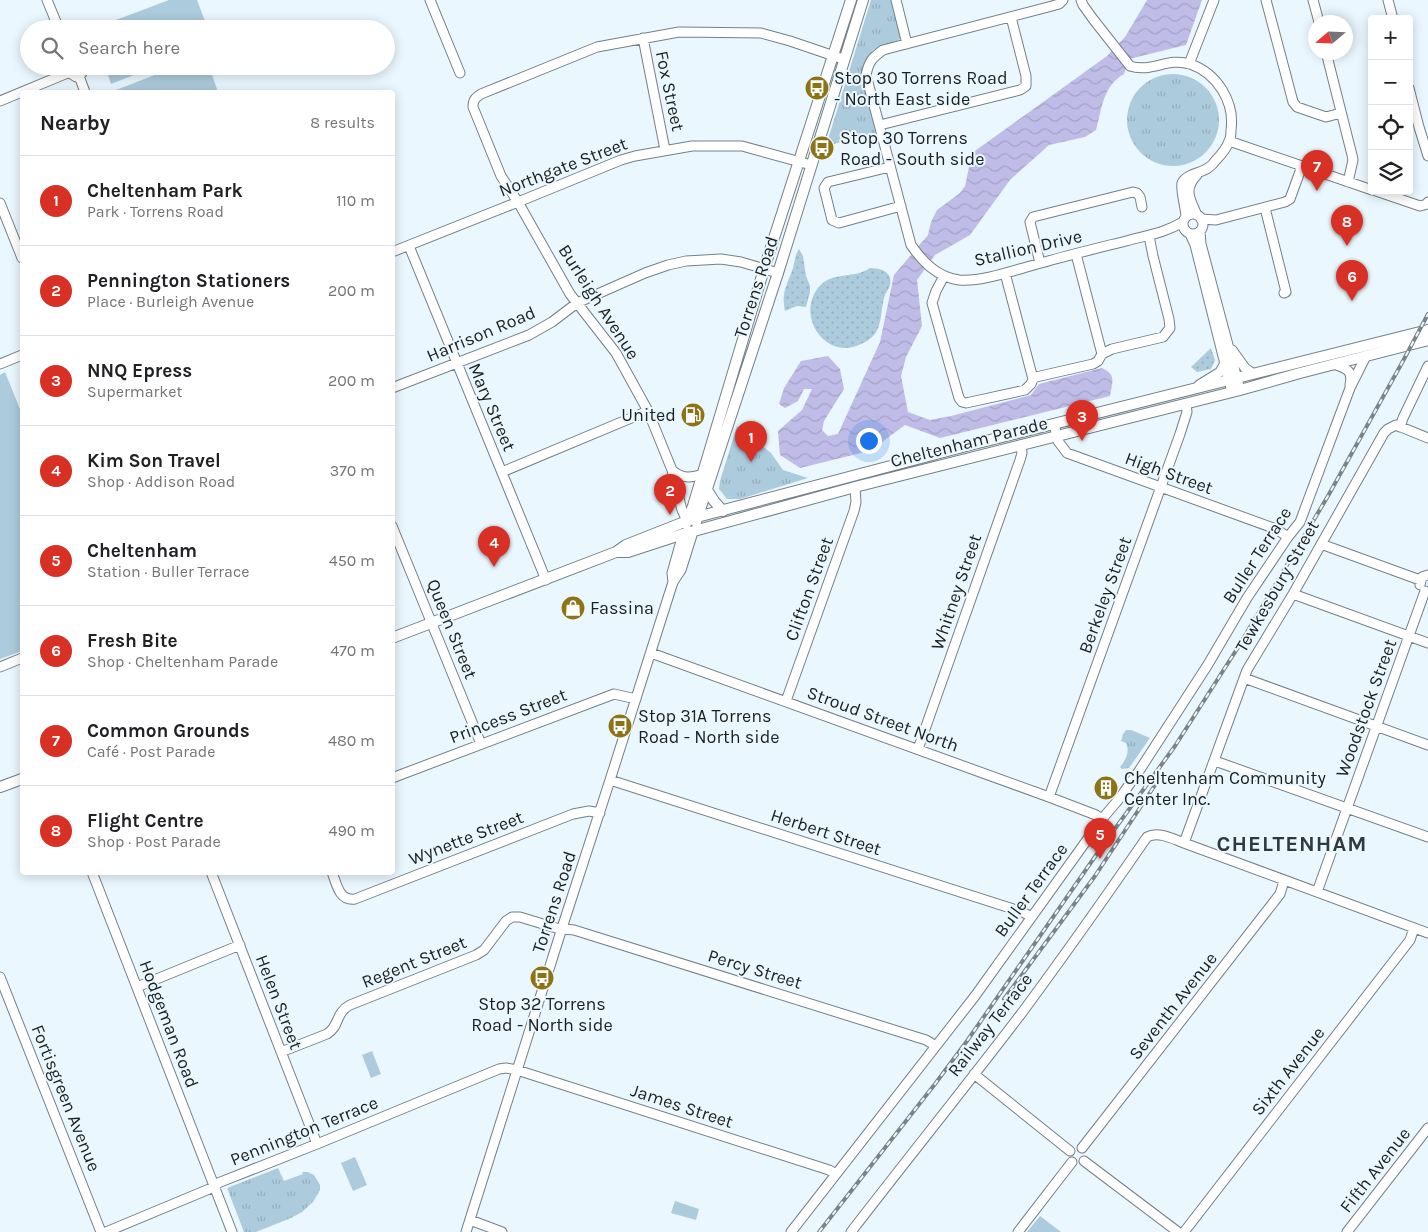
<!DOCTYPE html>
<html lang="en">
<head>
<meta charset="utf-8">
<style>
	body { margin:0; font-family:Karla,sans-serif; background:#f2f2f2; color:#202124 }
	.controls { position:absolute; right:15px; top:15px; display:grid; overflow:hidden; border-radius:5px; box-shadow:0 2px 12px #0003 }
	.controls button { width:45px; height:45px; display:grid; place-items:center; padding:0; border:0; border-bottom:1px solid #e0e0e0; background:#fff; color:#202124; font:25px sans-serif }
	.compass { position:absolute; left:1308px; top:15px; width:45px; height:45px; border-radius:50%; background:#fff; box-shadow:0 2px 12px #0003; rotate:251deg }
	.you { position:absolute; left:868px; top:440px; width:18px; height:18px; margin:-12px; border:4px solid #fff; border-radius:50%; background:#1a73e8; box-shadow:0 0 0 8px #1a73e833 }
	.badge { display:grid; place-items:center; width:32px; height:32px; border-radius:50%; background:#d93025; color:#fff; font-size:16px; font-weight:700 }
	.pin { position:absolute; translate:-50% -41px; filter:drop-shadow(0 1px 2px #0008) }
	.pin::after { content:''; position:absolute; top:26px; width:18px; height:15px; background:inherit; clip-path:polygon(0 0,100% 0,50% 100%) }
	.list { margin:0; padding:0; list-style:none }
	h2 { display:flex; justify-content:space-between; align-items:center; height:65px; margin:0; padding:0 20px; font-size:21px }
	h2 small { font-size:16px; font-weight:400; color:#757577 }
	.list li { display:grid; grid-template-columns:32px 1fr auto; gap:15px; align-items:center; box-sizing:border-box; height:90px; padding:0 20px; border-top:1px solid #e0e0e0 }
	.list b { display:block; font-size:19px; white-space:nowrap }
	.list p { margin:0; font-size:16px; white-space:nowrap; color:#757577 }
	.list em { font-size:16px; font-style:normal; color:#757577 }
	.icon { flex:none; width:28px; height:28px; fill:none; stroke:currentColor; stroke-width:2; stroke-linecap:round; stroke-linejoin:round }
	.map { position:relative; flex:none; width:1428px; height:1232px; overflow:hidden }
	.search { position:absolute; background:#fff; box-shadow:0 2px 12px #0003; left:20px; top:20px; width:375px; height:55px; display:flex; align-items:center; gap:12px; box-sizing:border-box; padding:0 18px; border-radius:28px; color:#757577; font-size:19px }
	.panel { position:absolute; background:#fff; box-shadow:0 2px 12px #0003; left:20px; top:90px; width:375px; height:785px; border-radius:5px }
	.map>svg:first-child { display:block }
	.grass { fill:url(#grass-dots) }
	.park { fill:url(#park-tufts) }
	.pitch { fill:#accbdc }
	.water { fill:url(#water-waves) }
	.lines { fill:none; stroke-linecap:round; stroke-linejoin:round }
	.minor-casing { stroke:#748086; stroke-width:11 }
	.major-casing { stroke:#748086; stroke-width:12 }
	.minor { stroke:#fff; stroke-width:9 }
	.major { stroke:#fff; stroke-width:10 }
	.rail-casing { stroke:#7a8387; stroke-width:4 }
	.rail { stroke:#eaf7fe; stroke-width:2; stroke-dasharray:5.5; stroke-linecap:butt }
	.labels { text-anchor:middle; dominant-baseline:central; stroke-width:4; stroke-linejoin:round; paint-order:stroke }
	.poi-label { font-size:18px; fill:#1b2022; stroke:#eaf7fe; text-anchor:start }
	.street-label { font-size:18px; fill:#1b2022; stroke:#eaf7fe }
	.district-label { font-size:22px; font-weight:bold; letter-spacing:1px; fill:#2f393f; stroke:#eaf7fe }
</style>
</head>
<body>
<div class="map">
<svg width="1428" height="1232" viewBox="0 0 1428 1232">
	<defs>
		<pattern id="grass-dots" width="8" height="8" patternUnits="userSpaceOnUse" patternTransform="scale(1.25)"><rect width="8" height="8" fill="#accbdc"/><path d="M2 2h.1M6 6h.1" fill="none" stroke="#93aebc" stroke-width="1.8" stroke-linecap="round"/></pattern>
		<pattern id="park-tufts" width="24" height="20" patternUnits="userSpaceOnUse" patternTransform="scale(1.25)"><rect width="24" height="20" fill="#accbdc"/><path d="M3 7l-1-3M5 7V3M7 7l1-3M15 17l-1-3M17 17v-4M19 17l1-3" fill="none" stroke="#93aebc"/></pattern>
		<pattern id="water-waves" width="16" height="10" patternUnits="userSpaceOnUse" patternTransform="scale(1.25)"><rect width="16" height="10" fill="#bfbde8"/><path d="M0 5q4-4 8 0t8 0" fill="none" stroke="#a4a2c7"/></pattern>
	</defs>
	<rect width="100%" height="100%" fill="#eaf7fe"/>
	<path class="grass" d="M799,249L803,256L806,276L810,286V292L806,307L797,306L785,311C781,291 787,286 793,268C795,261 795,255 799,249Z
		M870,268C882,268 895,273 889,288C887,291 885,294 884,298C879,319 884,335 859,345C825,360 796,316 818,288C832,270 853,280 870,268Z
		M1211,348L1215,360L1211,369L1197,372L1191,367Z"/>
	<path class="park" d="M871,0H892L901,34L900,39L896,42L880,46L873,50L864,63L862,77L876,133L826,146Z
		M1127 120a46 46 0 1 1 92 0a46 46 0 1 1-92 0Z
		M737,426L771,453L783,470L808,478L740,499H727L719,489L720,481Z
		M1126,730H1131L1150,738L1129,768L1122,769L1120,767C1126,760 1130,752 1126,743L1121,741L1123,734Z
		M278,1168L284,1181L303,1174L302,1172H308L314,1175L320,1185V1190L313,1202L302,1212L291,1218L256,1232H244L227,1188Z"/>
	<path class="pitch" d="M169,0H197L208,29H92Z
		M105,66H157L111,84Z
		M178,66H209L218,92H117L116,90Z
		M5,372L22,414V651L0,659V375Z
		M372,1051L381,1074L371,1078L362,1055Z
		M355,1157L367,1185L353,1191L341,1163Z
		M675,1201L699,1209L696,1220L671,1213Z
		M1040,1216L1061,1232H1027Z"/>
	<path class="water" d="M1147,0H1202L1186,45L1129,59L1124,74C1103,86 1102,108 1096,130L1085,137L1049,145L1010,180L970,235L935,255L917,280L922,326L906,357L901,376L908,412L930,420L951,416L1031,395L1039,384L1102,368C1117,375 1112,382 1110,396L940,438L905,425L882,442L865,452L800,468L780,455L778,431L802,410L812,389H804L798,401L785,408L779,404L784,388L801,361L828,356L840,369L844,389L824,421L822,430L828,436L838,434L880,342L894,275L928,235L931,222L937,210L960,193L965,186L972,153L1107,56L1125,37Z"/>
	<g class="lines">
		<defs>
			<path id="minor" d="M47,0L59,29
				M430,0L460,73
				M896,0L907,44
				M1063,0L1059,4L1052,6L883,50C872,58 869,61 866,75L911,245C923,262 937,277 959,280C984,282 1017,269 1041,263C1069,255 1098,248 1126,241C1148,235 1164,233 1183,222
				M1081,0L1083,5L1093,19L1130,66C1151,73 1168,57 1190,64C1217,73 1235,102 1231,130C1231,133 1231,138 1229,141C1227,147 1221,155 1216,160C1214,163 1211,166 1208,168C1201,173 1186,174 1182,183C1180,189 1186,209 1186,217
				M1266,0L1293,102L1297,107L1326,117L1341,113
				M1313,0L1319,22
				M1388,0L1393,19
				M643,38L665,150
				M1326,52L1352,155L1353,160L1348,182
				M1189,64L1214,0
				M70,66V73L76,77L82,73V66
				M79,76L85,92
				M1409,88L1419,127L1428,156
				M0,101L70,72
				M880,125L1020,90L1026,86V76L1011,17
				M1229,141L1372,190
				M890,167L828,182L824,188L832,220L839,223L901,206
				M1376,191L1420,206L1427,204L1428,202
				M0,203L22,258
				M1265,208L1286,292L1284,293
				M1183 224a10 10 0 1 1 20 0a10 10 0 1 1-20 0Z
				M1197,215C1190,199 1183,189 1197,175
				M1201,219L1216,220L1285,202L1290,199L1302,166
				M1200,231L1201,244L1240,390
				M1190,234L1195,245L1232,392
				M409,246L546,580
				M392,252L518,202L621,160L635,156L692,146H742L811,165
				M1040,263L1030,222L1033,217L1133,192L1137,193L1140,197L1142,207
				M944,276L936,291L932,303L959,398L962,402L966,403L1025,390L1031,384L1033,379L1005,273
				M1232,350L1245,368L1252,373
				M1102,354L1112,349L1163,337L1170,328L1169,319L1153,256L1149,236
				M0,364L22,355
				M1334,364C1347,369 1353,370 1350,385
				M1033,379L1036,377L1093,364L1098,361L1102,354L1076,254
				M1199,385L1220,372L1225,363
				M392,388L529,335L552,322L577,303L645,273L668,265L686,261L721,259L741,262L778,273
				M1054,424L1058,441L1067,453L1276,529L1288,537
				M1400,427L1403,418L1428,366
				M672,470C682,479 691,478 703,474
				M502,472L648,411
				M687,521L682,510L672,470L648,411L616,353L570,294L518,202L501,176L473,107C473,100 475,98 481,94L597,47L679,32L761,33L790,41L840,58
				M392,526L481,744
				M1321,544L1420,580
				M673,582L672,573L683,534
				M1420,585L1422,577L1428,575
				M1293,594L1428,643
				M651,653L1049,797L1096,815L1102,819
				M0,667L22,658
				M1244,678L1428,745
				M786,701L854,511L856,502L855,487
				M918,749L1020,460L1022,453L1021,445
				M1215,761L1428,837
				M392,778L614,694L636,699
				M610,780L1023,912L1031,917
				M1049,797L1180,434L1187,412L1186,404
				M1184,843L1247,670L1293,594L1384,433L1388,429L1396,425L1428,438
				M92,872L232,1232
				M211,872L317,1144
				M332,872C337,885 339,901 355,899L573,814L589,811L600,813
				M1317,892L1425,591
				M0,977L101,1232
				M137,987L240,945
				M281,1052L327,1034C340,1026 335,1013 350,1005L476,955L484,950L506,921L512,917H520L556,928L574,930L926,1040L936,1046
				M974,1074L1070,1151
				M1082,1148L1280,894L1284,881
				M1084,1161L1178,1232
				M470,1220L502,1232
				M106,1232L214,1187L218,1183L317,1144L499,1069L506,1068L517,1070L829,1170L836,1174
				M466,1232L562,928L610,780L673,582L681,570L693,532
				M791,1232L975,996L1102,819L1119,799L1139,771L1207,666L1247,598L1288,537L1300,522L1350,388L1366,356
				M851,1232C908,1158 967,1085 1024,1010C1066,953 1107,895 1147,837C1159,831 1173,839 1184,843L1428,933
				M1018,1232L1072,1162
				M1184,1232L1410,940L1414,928
				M1347,1232L1428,1128"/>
			<path id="major" d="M707,490L714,501L723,511
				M696,522L778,273L863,0
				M686,524L693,506L764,269L851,0
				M616,552H628L683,534L855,487L1240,390L1300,373L1428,340
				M392,638L616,552L626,545L697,517L974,444L1428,330
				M0,787L22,779"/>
		</defs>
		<use href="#minor" class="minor-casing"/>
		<use href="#major" class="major-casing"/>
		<use href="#minor" class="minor"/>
		<use href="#major" class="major"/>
		<defs>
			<path id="rail" d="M1004,999L1095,876L1155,785
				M819,1232L935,1084L967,1041L1101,848L1175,746L1237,649L1328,496L1403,361L1428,314"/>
		</defs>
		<use href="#rail" class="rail-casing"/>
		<use href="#rail" class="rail"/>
	</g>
	<defs>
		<symbol id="bus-disc" viewBox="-11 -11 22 22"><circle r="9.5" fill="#8d7216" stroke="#eaf7fe"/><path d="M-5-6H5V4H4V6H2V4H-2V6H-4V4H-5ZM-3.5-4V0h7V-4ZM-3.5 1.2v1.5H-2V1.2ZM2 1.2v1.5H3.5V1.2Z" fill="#fff"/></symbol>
		<symbol id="fuel-disc" viewBox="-11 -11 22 22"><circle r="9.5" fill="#8d7216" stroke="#eaf7fe"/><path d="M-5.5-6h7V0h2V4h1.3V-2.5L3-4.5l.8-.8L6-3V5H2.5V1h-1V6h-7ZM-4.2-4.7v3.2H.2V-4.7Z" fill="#fff"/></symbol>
		<symbol id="shop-disc" viewBox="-11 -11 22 22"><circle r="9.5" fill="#8d7216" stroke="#eaf7fe"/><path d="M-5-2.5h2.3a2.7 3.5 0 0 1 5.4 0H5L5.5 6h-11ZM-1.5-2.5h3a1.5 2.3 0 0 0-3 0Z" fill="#fff"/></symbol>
		<symbol id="building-disc" viewBox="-11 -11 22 22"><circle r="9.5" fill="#8d7216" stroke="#eaf7fe"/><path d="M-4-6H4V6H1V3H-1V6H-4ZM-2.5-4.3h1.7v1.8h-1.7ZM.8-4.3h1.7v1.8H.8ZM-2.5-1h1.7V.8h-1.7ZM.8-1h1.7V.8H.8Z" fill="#fff"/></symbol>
	</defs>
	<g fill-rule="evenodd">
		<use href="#bus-disc" x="803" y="74" width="28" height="28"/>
		<use href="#bus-disc" x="808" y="134" width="28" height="28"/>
		<use href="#fuel-disc" x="679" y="401" width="28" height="28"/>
		<use href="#shop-disc" x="559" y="594" width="28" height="28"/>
		<use href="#bus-disc" x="606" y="712" width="28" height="28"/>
		<use href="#building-disc" x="1092" y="774" width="28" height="28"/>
		<use href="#bus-disc" x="528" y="964" width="28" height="28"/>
	</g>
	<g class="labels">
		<g class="poi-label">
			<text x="834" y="78">Stop 30 Torrens Road<tspan x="834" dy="21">- North East side</tspan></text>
			<text x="840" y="138">Stop 30 Torrens<tspan x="840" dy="21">Road - South side</tspan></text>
			<text x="676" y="415" text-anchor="end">United</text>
			<text x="590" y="608">Fassina</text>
			<text x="638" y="716">Stop 31A Torrens<tspan x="638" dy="21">Road - North side</tspan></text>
			<text x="1124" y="778">Cheltenham Community<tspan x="1124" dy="21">Center Inc.</tspan></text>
			<text x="542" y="1004" text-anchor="middle">Stop 32 Torrens<tspan x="542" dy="21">Road - North side</tspan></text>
		</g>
		<g class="street-label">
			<text transform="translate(670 91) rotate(78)">Fox Street</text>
			<text transform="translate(563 167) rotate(-21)">Northgate Street</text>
			<text transform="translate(1028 248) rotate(-13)">Stallion Drive</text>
			<text transform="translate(756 287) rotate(-72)">Torrens Road</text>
			<text transform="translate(599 302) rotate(57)">Burleigh Avenue</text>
			<text transform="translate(481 334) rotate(-23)">Harrison Road</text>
			<text transform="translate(492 407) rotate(67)">Mary Street</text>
			<text transform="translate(969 442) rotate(-14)">Cheltenham Parade</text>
			<text transform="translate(1169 473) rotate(20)">High Street</text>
			<text transform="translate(1257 555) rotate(-57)">Buller Terrace</text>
			<text transform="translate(1277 586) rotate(-60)">Tewkesbury Street</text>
			<text transform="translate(809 589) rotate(-70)">Clifton Street</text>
			<text transform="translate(956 592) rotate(-71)">Whitney Street</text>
			<text transform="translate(1105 595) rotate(-70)">Berkeley Street</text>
			<text transform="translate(452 629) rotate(68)">Queen Street</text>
			<text transform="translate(1366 708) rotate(-70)">Woodstock Street</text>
			<text transform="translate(508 716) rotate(-21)">Princess Street</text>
			<text transform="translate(883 719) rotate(20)">Stroud Street North</text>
			<text transform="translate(826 832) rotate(18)">Herbert Street</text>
			<text transform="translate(466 838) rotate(-21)">Wynette Street</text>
			<text transform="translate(1031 890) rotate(-54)">Buller Terrace</text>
			<text transform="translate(554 902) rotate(-72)">Torrens Road</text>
			<text transform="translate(414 962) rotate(-22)">Regent Street</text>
			<text transform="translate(755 969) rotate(17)">Percy Street</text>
			<text transform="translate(279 1002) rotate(69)">Helen Street</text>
			<text transform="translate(1173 1006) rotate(-52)">Seventh Avenue</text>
			<text transform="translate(169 1024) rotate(69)">Hodgeman Road</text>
			<text transform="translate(990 1025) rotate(-52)">Railway Terrace</text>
			<text transform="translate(1288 1071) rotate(-52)">Sixth Avenue</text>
			<text transform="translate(66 1098) rotate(68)">Fortisgreen Avenue</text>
			<text transform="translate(682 1106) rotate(18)">James Street</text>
			<text transform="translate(304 1131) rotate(-22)">Pennington Terrace</text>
			<text transform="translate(1375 1170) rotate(-52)">Fifth Avenue</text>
		</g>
		<g class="district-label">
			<text x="1292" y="844">CHELTENHAM</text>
		</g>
	</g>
</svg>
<div class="controls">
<button>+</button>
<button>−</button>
<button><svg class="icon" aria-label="locate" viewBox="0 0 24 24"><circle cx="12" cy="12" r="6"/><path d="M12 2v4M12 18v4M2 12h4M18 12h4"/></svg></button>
<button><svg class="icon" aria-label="layers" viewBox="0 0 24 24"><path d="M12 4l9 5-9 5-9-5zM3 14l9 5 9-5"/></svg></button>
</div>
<svg class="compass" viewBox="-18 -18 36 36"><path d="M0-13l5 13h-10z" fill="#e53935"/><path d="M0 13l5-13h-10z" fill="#757577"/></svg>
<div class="you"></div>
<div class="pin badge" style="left:751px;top:462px">1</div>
<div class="pin badge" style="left:670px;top:515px">2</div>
<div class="pin badge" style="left:1082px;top:441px">3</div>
<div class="pin badge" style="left:494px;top:567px">4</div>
<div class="pin badge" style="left:1100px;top:859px">5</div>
<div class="pin badge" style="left:1352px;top:301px">6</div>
<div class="pin badge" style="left:1317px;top:191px">7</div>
<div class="pin badge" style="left:1347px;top:246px">8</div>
<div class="search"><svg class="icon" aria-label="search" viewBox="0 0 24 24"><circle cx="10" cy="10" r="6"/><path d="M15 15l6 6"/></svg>Search here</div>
<section class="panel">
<h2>Nearby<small>8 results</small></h2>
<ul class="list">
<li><span class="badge">1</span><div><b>Cheltenham Park</b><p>Park · Torrens Road</p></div><em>110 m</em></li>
<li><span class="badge">2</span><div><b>Pennington Stationers</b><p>Place · Burleigh Avenue</p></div><em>200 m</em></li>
<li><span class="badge">3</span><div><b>NNQ Epress</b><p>Supermarket</p></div><em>200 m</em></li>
<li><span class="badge">4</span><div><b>Kim Son Travel</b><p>Shop · Addison Road</p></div><em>370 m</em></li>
<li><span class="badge">5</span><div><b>Cheltenham</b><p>Station · Buller Terrace</p></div><em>450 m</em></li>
<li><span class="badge">6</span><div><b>Fresh Bite</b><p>Shop · Cheltenham Parade</p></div><em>470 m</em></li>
<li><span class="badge">7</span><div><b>Common Grounds</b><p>Café · Post Parade</p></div><em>480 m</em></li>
<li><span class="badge">8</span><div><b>Flight Centre</b><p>Shop · Post Parade</p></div><em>490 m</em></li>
</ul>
</section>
</div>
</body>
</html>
